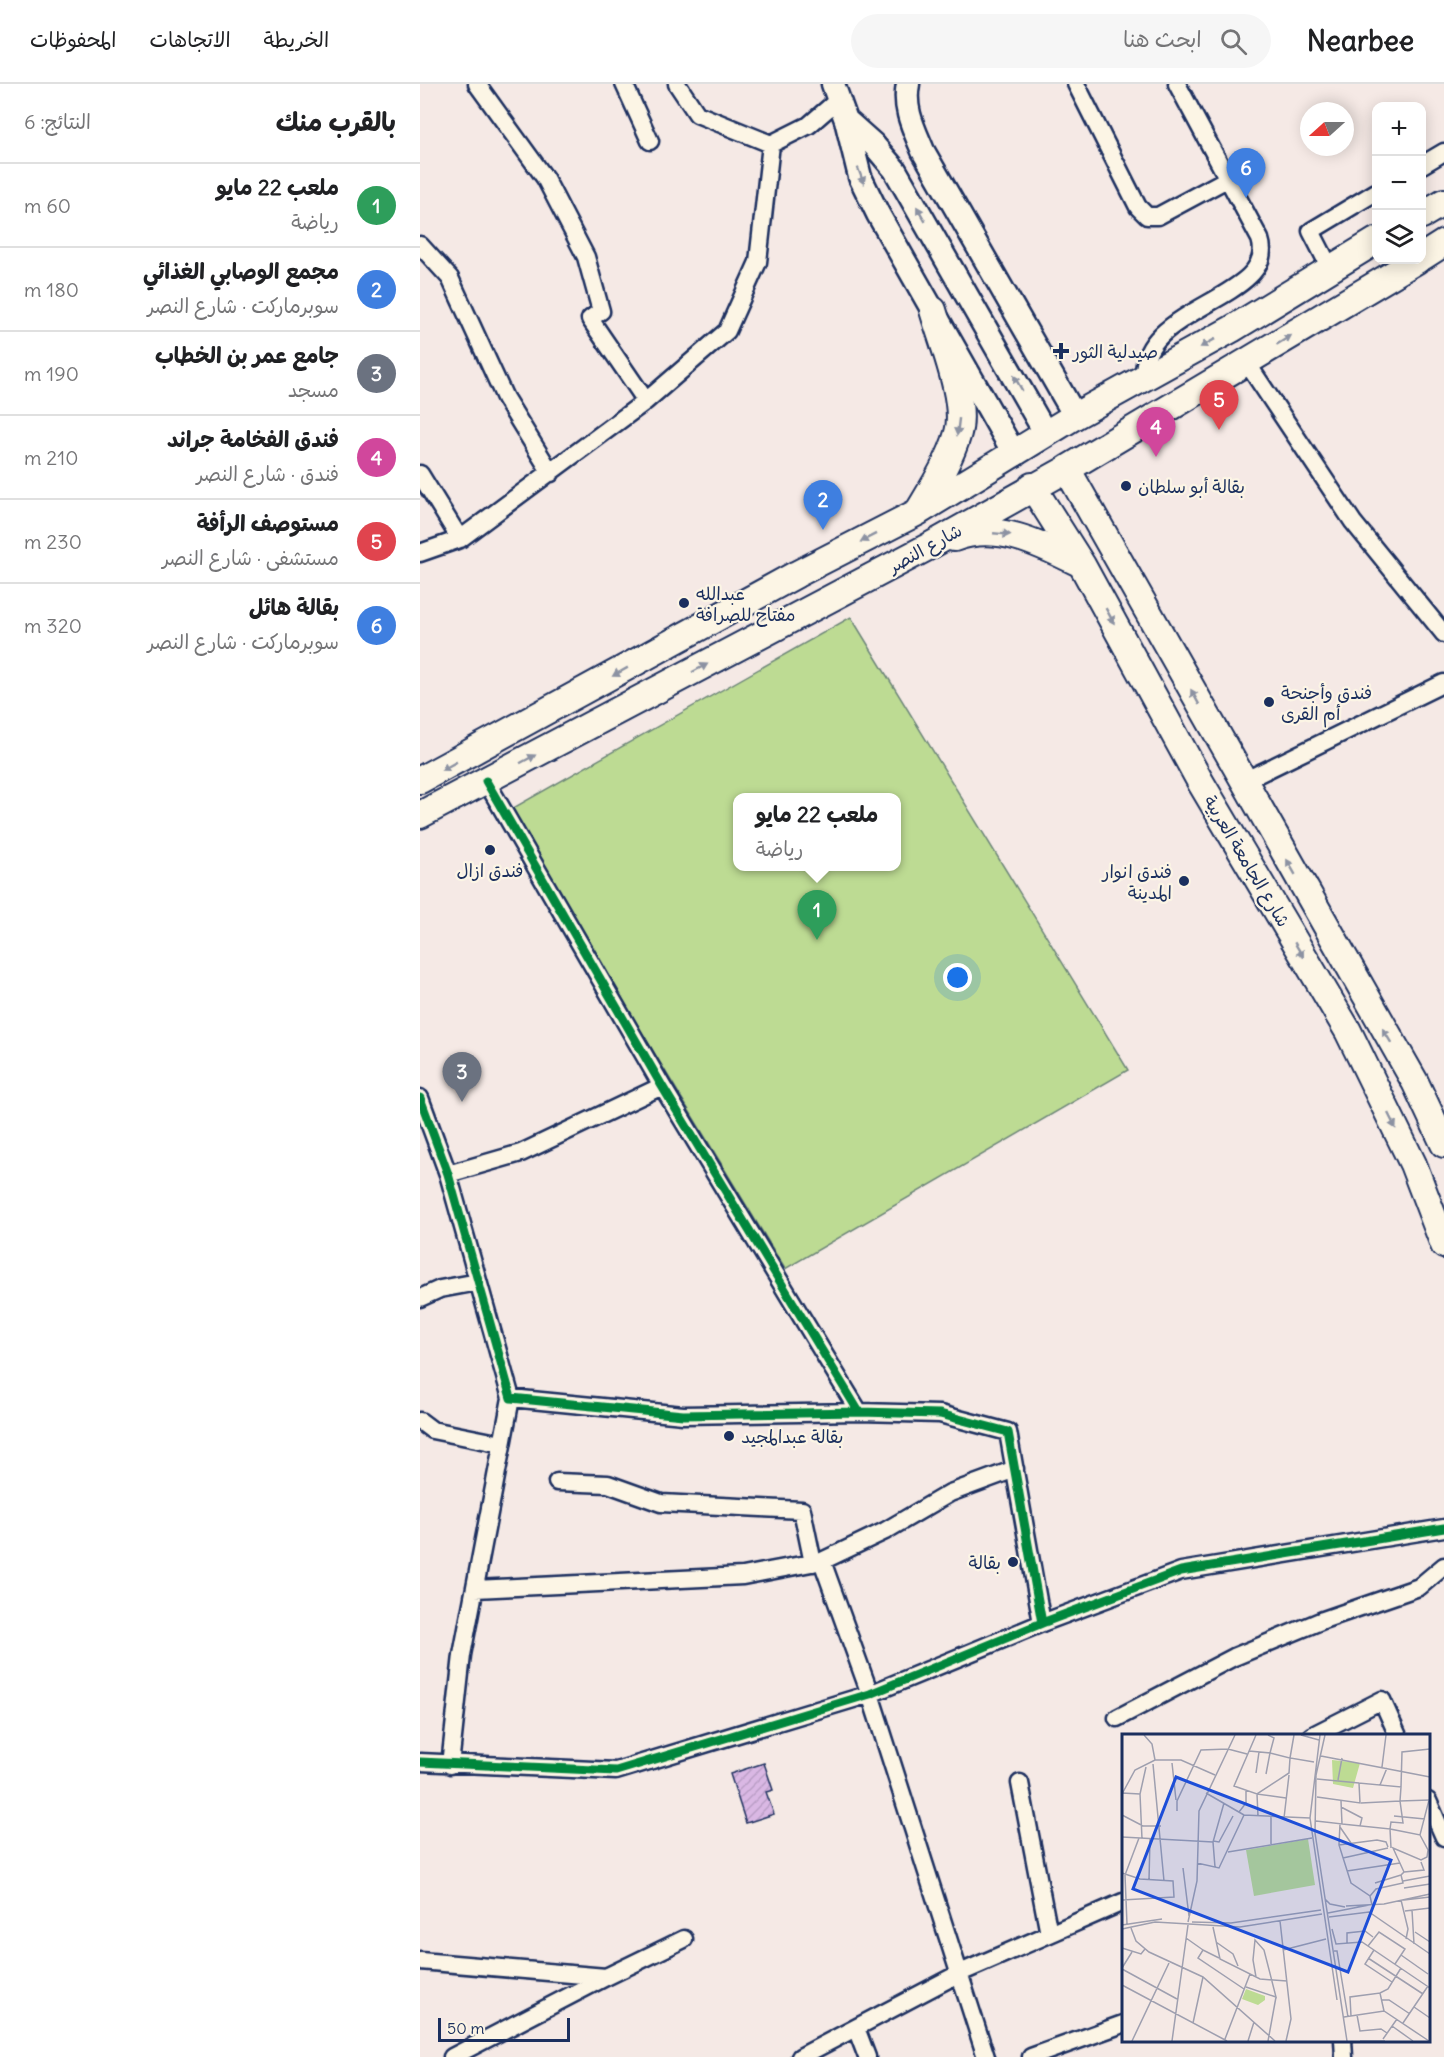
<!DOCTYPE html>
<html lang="ar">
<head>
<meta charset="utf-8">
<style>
	body { margin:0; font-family:Delius,"Playpen Sans Arabic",sans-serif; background:#f6f6f6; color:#202124; direction:rtl }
	.controls { position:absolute; right:18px; top:18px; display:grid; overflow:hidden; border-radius:12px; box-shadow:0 3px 15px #0003 }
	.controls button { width:54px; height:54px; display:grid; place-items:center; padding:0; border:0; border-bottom:2px solid #e0e0e0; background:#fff; color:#202124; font:30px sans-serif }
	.compass { position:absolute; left:880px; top:18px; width:54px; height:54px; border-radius:50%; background:#fff; box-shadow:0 3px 15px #0003; rotate:249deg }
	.scale { position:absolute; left:18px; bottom:15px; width:132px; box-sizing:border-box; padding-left:6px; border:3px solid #1b2f5e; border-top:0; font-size:16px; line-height:21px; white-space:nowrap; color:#1b2f5e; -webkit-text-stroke:4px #fcf5e5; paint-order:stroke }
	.you { position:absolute; left:538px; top:894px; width:21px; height:21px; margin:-15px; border:4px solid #fff; border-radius:50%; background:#1a73e8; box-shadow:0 0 0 9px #1a73e833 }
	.badge { display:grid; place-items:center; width:39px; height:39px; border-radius:50%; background:#1b2f5e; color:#fff; font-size:20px; font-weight:700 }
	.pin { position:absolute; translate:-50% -50px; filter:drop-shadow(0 2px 3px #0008) }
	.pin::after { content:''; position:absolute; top:32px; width:21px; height:18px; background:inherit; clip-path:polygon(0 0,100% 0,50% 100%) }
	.popup { position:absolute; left:313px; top:709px; width:168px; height:78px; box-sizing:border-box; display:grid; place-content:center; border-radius:12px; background:#fff; filter:drop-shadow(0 2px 4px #0005); font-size:20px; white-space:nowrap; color:#757577 }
	.popup b { font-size:22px; color:#202124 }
	.popup::after { content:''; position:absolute; left:50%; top:100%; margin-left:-12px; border:12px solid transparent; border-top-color:#fff }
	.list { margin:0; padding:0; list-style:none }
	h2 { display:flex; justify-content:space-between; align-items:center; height:78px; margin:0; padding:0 24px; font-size:26px }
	h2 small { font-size:20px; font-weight:400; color:#757577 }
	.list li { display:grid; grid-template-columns:39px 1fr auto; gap:18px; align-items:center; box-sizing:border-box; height:84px; padding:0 24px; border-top:2px solid #e0e0e0 }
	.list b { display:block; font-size:22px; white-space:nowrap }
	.list p { margin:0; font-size:20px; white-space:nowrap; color:#757577 }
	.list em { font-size:20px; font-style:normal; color:#757577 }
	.icon { flex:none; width:33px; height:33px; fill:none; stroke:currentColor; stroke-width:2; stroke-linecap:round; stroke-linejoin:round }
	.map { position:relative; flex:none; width:1024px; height:1973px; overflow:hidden; direction:ltr }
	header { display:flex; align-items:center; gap:36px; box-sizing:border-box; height:84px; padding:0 30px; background:#fff; border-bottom:2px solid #e0e0e0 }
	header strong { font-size:28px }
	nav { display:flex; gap:33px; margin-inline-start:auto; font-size:21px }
	.search { width:420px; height:54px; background:#f6f6f6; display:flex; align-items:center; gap:15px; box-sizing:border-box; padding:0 21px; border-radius:33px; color:#757577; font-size:22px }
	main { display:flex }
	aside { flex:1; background:#fff }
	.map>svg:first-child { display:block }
	.grass { fill:#bddb93; stroke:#6c8578; stroke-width:1.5; fill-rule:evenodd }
	.building { fill:url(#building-hatch); stroke:#1b2f5e; stroke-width:1.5 }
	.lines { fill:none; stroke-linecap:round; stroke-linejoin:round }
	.street-casing { stroke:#1b2f5e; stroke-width:21 }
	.secondary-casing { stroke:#1b2f5e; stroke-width:27 }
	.primary-casing { stroke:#1b2f5e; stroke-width:30 }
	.street { stroke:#fcf5e5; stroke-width:16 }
	.secondary { stroke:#fcf5e5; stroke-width:22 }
	.primary { stroke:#fcf5e5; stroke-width:26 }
	.cycleway-casing { stroke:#fcf5e5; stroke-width:13 }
	.cycleway { stroke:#00873e; stroke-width:9 }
	.oneway { fill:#8c92a2 }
	.poi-dot { fill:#1b2f5e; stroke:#fcf5e5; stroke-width:2 }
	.labels { text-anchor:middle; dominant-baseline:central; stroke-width:4.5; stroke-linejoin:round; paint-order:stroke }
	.poi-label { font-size:18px; fill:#1b2f5e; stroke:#fcf5e5; text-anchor:start }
	.street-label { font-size:18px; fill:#1b2f5e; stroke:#fcf5e5 }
	.inset-road { fill:none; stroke:#9e9faf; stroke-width:1.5 }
	.view { fill:#1d4ed8; fill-opacity:0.15; stroke:#1d4ed8; stroke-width:3 }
	.inset-edge { fill:none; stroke:#1b2f5e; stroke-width:3 }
</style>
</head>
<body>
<header>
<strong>Nearbee</strong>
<div class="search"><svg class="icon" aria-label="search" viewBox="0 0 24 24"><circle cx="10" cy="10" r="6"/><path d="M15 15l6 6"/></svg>ابحث هنا</div>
<nav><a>الخريطة</a><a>الاتجاهات</a><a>المحفوظات</a></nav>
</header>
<main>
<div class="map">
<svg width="1024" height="1973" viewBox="0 0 1024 1973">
	<defs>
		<pattern id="building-hatch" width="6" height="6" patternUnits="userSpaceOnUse" patternTransform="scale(1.5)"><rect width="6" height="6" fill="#dab8e4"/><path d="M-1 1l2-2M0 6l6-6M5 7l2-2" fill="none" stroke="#ba9ec6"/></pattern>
	</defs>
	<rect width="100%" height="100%" fill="#f5e9e5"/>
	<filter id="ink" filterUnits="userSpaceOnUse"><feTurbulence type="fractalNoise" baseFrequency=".0167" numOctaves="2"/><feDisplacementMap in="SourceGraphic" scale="12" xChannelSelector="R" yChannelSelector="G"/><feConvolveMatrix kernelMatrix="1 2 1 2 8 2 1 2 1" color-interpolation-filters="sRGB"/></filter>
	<g filter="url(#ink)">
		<path class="grass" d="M431,533L708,986L365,1185L88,727ZM318,714H476V782H318Z"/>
		<path class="building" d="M344,1679L353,1706L346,1708L354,1730L326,1739L310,1690Z"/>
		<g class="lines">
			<defs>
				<path id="street" d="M57,0L125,94L166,173L181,227L170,235L226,317
					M204,0L230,57
					M257,0L277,30L351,60
					M656,0L718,123L727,132H738L807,95
					M1002,81L1024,68
					M0,161L30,194L85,314L131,389
					M911,186L891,147L956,108
					M827,279L933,438L1024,550
					M725,294C714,224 860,215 840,155L757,0
					M0,390L40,455
					M0,469L40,455L226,317L307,247L338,178L351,60L389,41L419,15
					M66,697L242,1002L439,1328
					M822,698L1024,599
					M0,1014L28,1090L91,1314L263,1331L439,1328L520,1330L588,1348L622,1539
					M28,1090L101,1069L242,1002
					M0,1214L20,1205L58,1198
					M0,1337L12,1346L82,1360
					M137,1398L188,1400L241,1419L382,1426L393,1479
					M402,1477L450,1610L566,1973
					M55,1505L323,1492L402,1477L465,1447L530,1409L595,1385
					M697,1634L814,1573L903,1536L999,1503L1024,1482
					M891,1652L962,1616L978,1652
					M0,1678L196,1687L450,1610L622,1539L761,1487L1024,1444
					M30,1681L42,1571L91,1314
					M600,1699L629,1850
					M1008,1717L1024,1753
					M0,1877L186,1893L264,1855
					M436,1944L447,1973
					M923,1956L924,1973
					M32,1973L186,1893
					M380,1973L540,1889L703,1818
					M611,1973L703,1940"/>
				<path id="secondary" d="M413,0L426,36L440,93L458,130L595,371
					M488,0C483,25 494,45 503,67L655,332
					M426,36L453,60L475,86L626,350"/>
				<path id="primary" d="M1002,131L1024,118
					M1002,173L1024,159
					M647,385L995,998L1024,1060
					M612,402L662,481L781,699L928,947L993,1080L1024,1161
					M498,428C513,403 530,377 538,349C547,317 522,258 513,226
					M534,454C578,437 623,461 661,480
					M0,696L377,490L498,428L655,332L812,245L956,157
					M0,731L506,464L647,385L997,176"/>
			</defs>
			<use href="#street" class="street-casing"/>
			<use href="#secondary" class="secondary-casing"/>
			<use href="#primary" class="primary-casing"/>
			<use href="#street" class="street"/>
			<use href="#secondary" class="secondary"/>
			<use href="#primary" class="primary"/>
			<defs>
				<path id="cycleway" d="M66,697L242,1002L439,1328
					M0,1014L28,1090L91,1314L263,1331L439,1328L520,1330L588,1348L622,1539
					M0,1678L196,1687L450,1610L622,1539L761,1487L1024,1444"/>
			</defs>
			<use href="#cycleway" class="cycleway-casing"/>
			<use href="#cycleway" class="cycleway"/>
		</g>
		<defs><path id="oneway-solid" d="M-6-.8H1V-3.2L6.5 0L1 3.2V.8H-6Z" transform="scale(1.5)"/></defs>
		<g class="oneway">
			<use href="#oneway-solid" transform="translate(441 92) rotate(69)"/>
			<use href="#oneway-solid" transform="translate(501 130) rotate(-120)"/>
			<use href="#oneway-solid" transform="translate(864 256) rotate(-32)"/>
			<use href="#oneway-solid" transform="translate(788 259) rotate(151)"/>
			<use href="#oneway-solid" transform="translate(598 299) rotate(-120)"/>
			<use href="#oneway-solid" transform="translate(538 343) rotate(97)"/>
			<use href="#oneway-solid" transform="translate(582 450) rotate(5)"/>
			<use href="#oneway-solid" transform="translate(448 454) rotate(153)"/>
			<use href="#oneway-solid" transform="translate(690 532) rotate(61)"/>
			<use href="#oneway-solid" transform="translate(280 584) rotate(-28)"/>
			<use href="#oneway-solid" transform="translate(200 588) rotate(151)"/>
			<use href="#oneway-solid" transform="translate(775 613) rotate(-119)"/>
			<use href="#oneway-solid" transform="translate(108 675) rotate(-28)"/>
			<use href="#oneway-solid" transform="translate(29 682) rotate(151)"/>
			<use href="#oneway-solid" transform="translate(871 783) rotate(-120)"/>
			<use href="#oneway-solid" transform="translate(879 866) rotate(59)"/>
			<use href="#oneway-solid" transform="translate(967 952) rotate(-121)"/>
			<use href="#oneway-solid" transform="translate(972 1037) rotate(64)"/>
		</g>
	</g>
	<g class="poi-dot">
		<path d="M638 258h6v6h6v6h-6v6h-6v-6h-6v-6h6z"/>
		<circle cx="706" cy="402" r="6"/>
		<circle cx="264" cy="519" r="6"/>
		<circle cx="849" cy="618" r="6"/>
		<circle cx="70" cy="766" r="6"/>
		<circle cx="764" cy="797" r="6"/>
		<circle cx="309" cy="1352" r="6"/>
		<circle cx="593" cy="1478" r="6"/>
	</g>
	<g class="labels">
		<g class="poi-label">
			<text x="653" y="267">صيدلية الثور</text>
			<text x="718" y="402">بقالة أبو سلطان</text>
			<text x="276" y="509">عبدالله<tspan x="276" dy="21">مفتاح للصرافة</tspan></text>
			<text x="861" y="608">فندق وأجنحة<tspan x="861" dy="21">أم القرى</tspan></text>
			<text x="70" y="786" text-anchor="middle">فندق ازال</text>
			<text x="752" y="787" text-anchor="end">فندق انوار<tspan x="752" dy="21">المدينة</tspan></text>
			<text x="321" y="1352">بقالة عبدالمجيد</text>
			<text x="581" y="1478" text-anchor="end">بقالة</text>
		</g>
		<g class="street-label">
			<text transform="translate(505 464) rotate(-29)">شارع النصر</text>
			<text transform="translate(827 777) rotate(59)">شارع الجامعة العربية</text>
		</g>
	</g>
	<g transform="translate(702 1650)">
		<rect width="308" height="308" fill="#f5e9e5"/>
		<path d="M186,105L193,151L132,162L124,116Z" fill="#bddb93"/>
		<path d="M210,26L238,29L231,54L211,50ZM124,255L143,262V266L136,271L120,265Z" fill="#bddb93"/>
		<path class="inset-road" d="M22,1L30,10L33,26M134,1L112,52L135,60L167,39L168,24L148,19L152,4L146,1M172,1L168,24L192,28M179,1L197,6M198,1L188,84L215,266M203,1L194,41L193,99L225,307M127,17L148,19L144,40M199,22L308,43M50,29L54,66M31,30L42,147M260,33L264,1M134,39L137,18M195,45L237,49M216,46L220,24M258,51L265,34M279,53L278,67L308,66M0,59L18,60M84,59L122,81M0,60L13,36L33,26H59L93,41M195,63L238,69L237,49L279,53L280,18L308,15M219,73L240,84L238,92M55,77V67L79,16L106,15L125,20M117,78L124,69V56M0,81L21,92H39M136,82L135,60L164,64M272,82L303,85M149,83V110M162,84L167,41M194,87L220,90L219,67M218,90L217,111L229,149L248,162L250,171M220,90L268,95L269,88L281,89L278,67L239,69M218,93L229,109M0,103L91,108M20,105L18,60L24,33M91,107L97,108L111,82M217,111L255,106L264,108L266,113M269,114L268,95L298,101L307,66M106,118L190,104M221,124L266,114M75,129L97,134L122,81L188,84M93,133L91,108L102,69M61,134L67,182M225,137L278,129M282,138L302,136L299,128M0,139L18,145L51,147L52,163L0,166M27,146L28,105M281,147L308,142M253,149L279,141M282,154L308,150M248,162L254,155L281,149L279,141L282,138L271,114L299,126L305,123L306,116L298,101M203,165L208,170L223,173M279,166L286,195L284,205M282,166L308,163M224,172L262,170L308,160M290,176L292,210M283,177L308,174M206,179L247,171M207,183L247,178L308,220M158,187L169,285L164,307M66,188L75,147L77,77L113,1M70,188L109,189L199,176M5,190L3,141L17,104M0,191L40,185M91,193L98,225L138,245L165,247M9,194L14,207L27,218L81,243L153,307M0,195L33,188L118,193L200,180M210,195L214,210L240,208L308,254M293,198L308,208M64,204L81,216M94,208L111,220L116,232M225,210V199L243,197L251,203M246,212L257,198L283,215L273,230M0,214L19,220L23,215M161,216L204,205M252,216L243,230L270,248M212,217H215L226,283M279,221L306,240M97,224L81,216L76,224L122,255M246,224L301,260M0,234L10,218M0,235L55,265M0,251L105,307M124,253L154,263L142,216L133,206L131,226L134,243M258,259L266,255L279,234M260,266H267L288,280M292,273L308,284M235,281L238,297L259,295L265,299M229,282L228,263L258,259L262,277M222,283L262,277L307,307M71,289L81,243M281,289L306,252M270,292L291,307M103,305L128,240M261,305L275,285M10,307L47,229M50,307L66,191M126,307L132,288M146,307L154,263M238,307H263"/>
		<path class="view" d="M54,43L269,126L226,238L11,155Z"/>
		<rect width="308" height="308" class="inset-edge"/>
	</g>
</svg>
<div class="controls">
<button>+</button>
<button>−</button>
<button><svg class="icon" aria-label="layers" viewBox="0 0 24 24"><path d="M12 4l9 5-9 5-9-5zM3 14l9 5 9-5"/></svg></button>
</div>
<svg class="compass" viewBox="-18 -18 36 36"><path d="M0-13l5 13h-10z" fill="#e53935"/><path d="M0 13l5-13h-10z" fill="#757577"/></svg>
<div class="scale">50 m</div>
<div class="you"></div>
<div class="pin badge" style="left:397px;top:856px;background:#2e9e5b">1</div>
<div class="popup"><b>ملعب 22 مايو</b>رياضة</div>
<div class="pin badge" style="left:403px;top:446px;background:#3f7fe0">2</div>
<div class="pin badge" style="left:42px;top:1018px;background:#6b7280">3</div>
<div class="pin badge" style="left:736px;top:373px;background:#d1479c">4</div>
<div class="pin badge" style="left:799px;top:346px;background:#e0444e">5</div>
<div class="pin badge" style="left:826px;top:114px;background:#3f7fe0">6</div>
</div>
<aside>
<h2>بالقرب منك<small>النتائج: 6</small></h2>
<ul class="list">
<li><span class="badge" style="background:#2e9e5b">1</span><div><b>ملعب 22 مايو</b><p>رياضة</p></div><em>60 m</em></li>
<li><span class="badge" style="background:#3f7fe0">2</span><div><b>مجمع الوصابي الغذائي</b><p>سوبرماركت · شارع النصر</p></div><em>180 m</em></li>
<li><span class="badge" style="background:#6b7280">3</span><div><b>جامع عمر بن الخطاب</b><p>مسجد</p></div><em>190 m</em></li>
<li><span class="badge" style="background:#d1479c">4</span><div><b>فندق الفخامة جراند</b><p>فندق · شارع النصر</p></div><em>210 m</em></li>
<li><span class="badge" style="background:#e0444e">5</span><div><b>مستوصف الرأفة</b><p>مستشفى · شارع النصر</p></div><em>230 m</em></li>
<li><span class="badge" style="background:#3f7fe0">6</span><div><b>بقالة هائل</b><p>سوبرماركت · شارع النصر</p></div><em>320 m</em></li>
</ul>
</aside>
</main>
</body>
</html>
